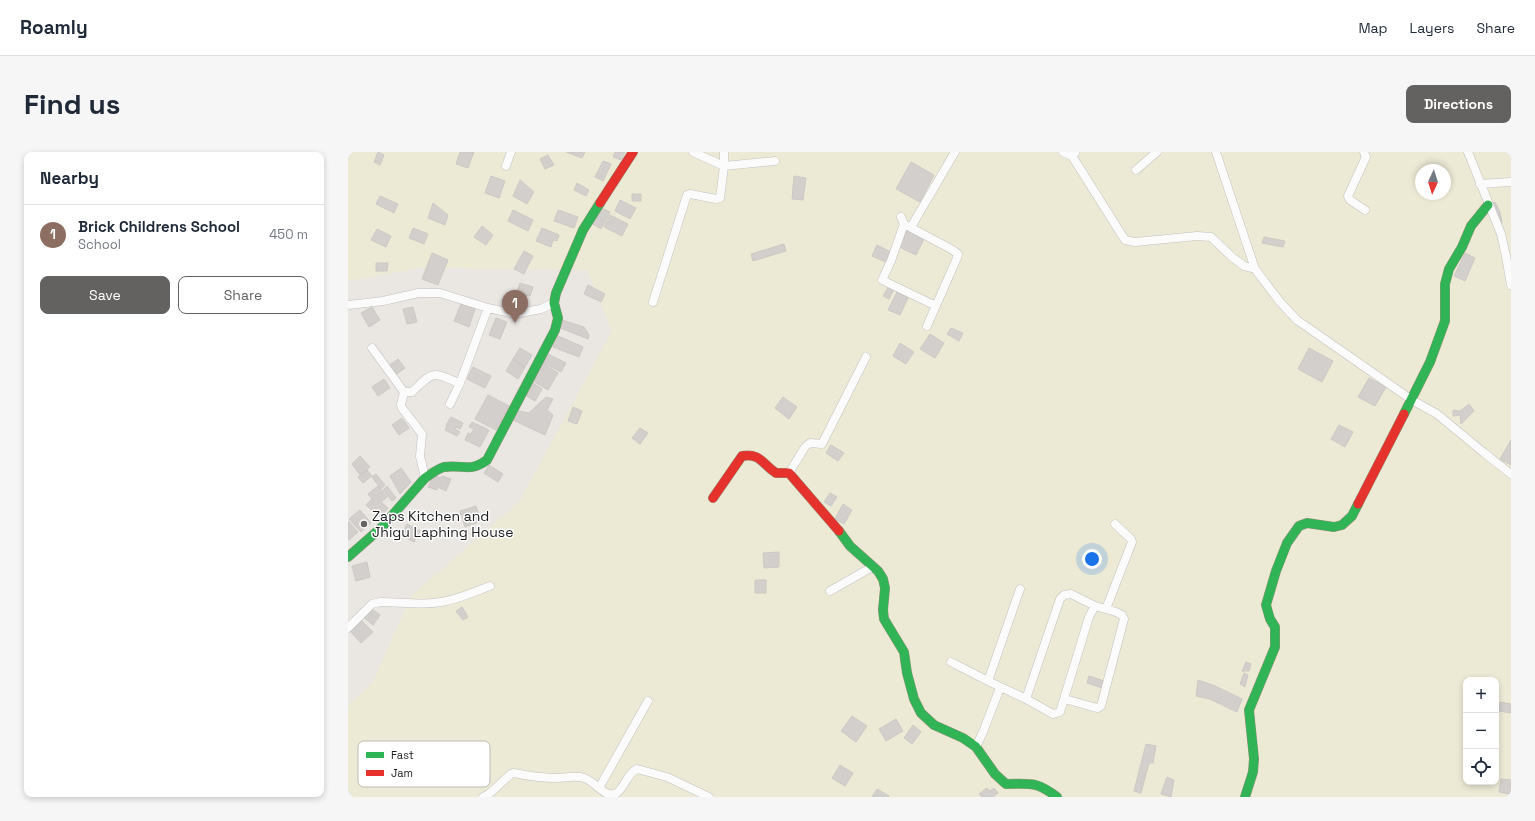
<!DOCTYPE html>
<html lang="en">
<head>
<meta charset="utf-8">
<style>
	body { margin:0; font-family:"Space Grotesk",sans-serif; background:#f6f6f7; color:#1f2937 }
	.controls { position:absolute; right:12px; bottom:12px; display:grid; overflow:hidden; border-radius:8px; box-shadow:0 2px 6px #0003 }
	.controls button { width:36px; height:36px; display:grid; place-items:center; padding:0; border:0; border-bottom:1px solid #e0e1e3; background:#fff; color:#1f2937; font:20px sans-serif }
	.compass { position:absolute; left:1067px; top:12px; width:36px; height:36px; border-radius:50%; background:#fff; box-shadow:0 2px 6px #0003; rotate:184deg }
	.you { position:absolute; left:744px; top:407px; width:14px; height:14px; margin:-10px; border:3px solid #fff; border-radius:50%; background:#1a73e8; box-shadow:0 0 0 6px #1a73e833 }
	.badge { display:grid; place-items:center; width:26px; height:26px; border-radius:50%; background:#636261; color:#fff; font-size:13px; font-weight:700 }
	.pin { position:absolute; translate:-50% -33px; filter:drop-shadow(0 1px 2px #0008) }
	.pin::after { content:''; position:absolute; top:21px; width:14px; height:12px; background:inherit; clip-path:polygon(0 0,100% 0,50% 100%) }
	.list { margin:0; padding:0; list-style:none }
	h2 { display:flex; justify-content:space-between; align-items:center; height:52px; margin:0; padding:0 16px; font-size:17px }
	h2 small { font-size:13px; font-weight:400; color:#747a83 }
	.list li { display:grid; grid-template-columns:26px 1fr auto; gap:12px; align-items:center; box-sizing:border-box; height:60px; padding:0 16px; border-top:1px solid #e0e1e3 }
	.list b { display:block; font-size:15px; white-space:nowrap }
	.list p { margin:0; font-size:13px; white-space:nowrap; color:#747a83 }
	.list em { font-size:13px; font-style:normal; color:#747a83 }
	.actions { display:flex; gap:8px; padding:12px 16px }
	.actions a { flex:1; padding:9px 0; border:1px solid #636261; border-radius:8px; text-align:center; font-size:14px; color:#636261 }
	.actions .main { background:#636261; color:#fff }
	.icon { flex:none; width:22px; height:22px; fill:none; stroke:currentColor; stroke-width:2; stroke-linecap:round; stroke-linejoin:round }
	.map { position:relative; flex:none; width:1163px; height:645px; overflow:hidden; border-radius:8px }
	header { display:flex; align-items:center; gap:24px; box-sizing:border-box; height:56px; padding:0 20px; background:#fff; border-bottom:1px solid #e0e1e3 }
	header strong { font-size:19px }
	nav { display:flex; gap:22px; margin-inline-start:auto; font-size:14px }
	.intro { display:flex; align-items:center; justify-content:space-between; box-sizing:border-box; height:96px; padding:0 24px }
	h1 { margin:0; font-size:28px }
	.button { padding:10px 18px; border-radius:8px; background:#636261; color:#fff; font-size:14px; font-weight:700 }
	main { display:flex; gap:24px; padding:0 24px }
	aside { flex:1; background:#fff; border-radius:8px; box-shadow:0 2px 6px #0003 }
	.map>svg:first-child { display:block }
	.farmland { fill:#ecead5; fill-rule:evenodd }
	.building { fill:#d2cfcc; stroke:#cdc8c4 }
	.lines { fill:none; stroke-linecap:round; stroke-linejoin:round }
	.street-casing { stroke:#c2c1bf; stroke-width:9 }
	.fast-casing { stroke:#94927b; stroke-width:10 }
	.jam-casing { stroke:#94927b; stroke-width:10 }
	.street { stroke:#fcfbfb; stroke-width:8 }
	.fast { stroke:#30b455; stroke-width:9 }
	.jam { stroke:#e5322d; stroke-width:9 }
	.poi-dot { fill:#636261; stroke:#fff; stroke-width:1.5 }
	.labels { text-anchor:middle; dominant-baseline:central; stroke-width:3; stroke-linejoin:round; paint-order:stroke }
	.poi-label { font-size:14px; fill:#1b1b1b; stroke:#fff; text-anchor:start }
	.key { fill:#fff; stroke:#bbb; stroke-width:1 }
	.key-label { font-size:11px; fill:#1b1b1b }
</style>
</head>
<body>
<header>
<strong>Roamly</strong>
<nav><a>Map</a><a>Layers</a><a>Share</a></nav>
</header>
<div class="intro"><h1>Find us</h1><a class="button">Directions</a></div>
<main>
<aside>
<h2>Nearby<small></small></h2>
<ul class="list">
<li><span class="badge" style="background:#8d6e63">1</span><div><b>Brick Childrens School</b><p>School</p></div><em>450 m</em></li>
</ul>
<div class="actions"><a class="main">Save</a><a>Share</a></div>
</aside>
<div class="map">
<svg width="1163" height="645" viewBox="0 0 1163 645">
	<rect width="100%" height="100%" fill="#eae7e3"/>
	<path class="farmland" d="M0,0H1163V645H0V553L24,532L63,444L171,350L264,179L239,118L72,116L0,129ZM1073,18H1097V42H1073ZM1118,528H1148V630H1118Z"/>
	<path class="building" d="M30,0L36,3L32,13L26,10Z
		M112,0H126L120,16L108,12Z
		M218,0H237L234,6Z
		M267,0H277L273,8L265,5Z
		M200,3L206,13L197,17L192,7Z
		M255,9L263,12L255,29L247,25Z
		M563,10L586,23L572,50L548,37Z
		M143,24L157,29L151,46L137,41Z
		M446,24L458,26L455,48L444,47Z
		M172,28L186,40L179,52L165,44Z
		M229,31L241,38L238,44L226,38Z
		M284,42H293V49H284Z
		M32,44L50,52L46,61L28,52Z
		M272,48L288,56L282,67L267,59Z
		M1147,50L1152,60L1154,71L1148,72L1141,52Z
		M85,51L100,63L97,73L80,66Z
		M251,55L262,60L253,77L243,71Z
		M165,58L185,68L180,79L160,69Z
		M210,58L230,65L226,76L206,69Z
		M262,63L280,72L274,84L256,75Z
		M134,74L145,83L138,93L126,85Z
		M65,76L80,82L76,92L61,86Z
		M194,76L211,83L209,89L205,88L203,95L188,89Z
		M29,77L43,84L38,95L23,88Z
		M559,77L577,85L568,103L551,95Z
		M916,85L937,89L935,95L914,91Z
		M436,92L438,99L405,109L403,102Z
		M529,93L543,100L538,110L524,104Z
		M176,99L185,104L176,122L166,117Z
		M84,101L100,108L90,133L74,127Z
		M1117,101L1127,106L1117,129L1106,124Z
		M28,111H40L39,119H28Z
		M172,131L185,135L182,144L169,141Z
		M240,133L257,142L253,150L236,142Z
		M541,134L546,137L541,147L535,144Z
		M549,140L560,146L552,163L540,158Z
		M113,152L127,157L121,175L106,169Z
		M24,155L32,168L21,175L13,161Z
		M65,155L69,170L59,172L55,157Z
		M148,166L159,170L152,187L141,183Z
		M214,168L236,175L241,183L240,187L210,175Z
		M603,176L615,181L611,189L599,182Z
		M582,182L596,191L587,206L572,197Z
		M208,183L235,195L231,205L205,195Z
		M552,191L566,200L558,212L545,204Z
		M172,196L184,203L177,215L165,207Z
		M961,196L985,209L974,230L950,217Z
		M200,202L218,211L213,220L195,211Z
		M50,207L57,216L46,224L39,215Z
		M165,207L177,215L170,227L158,219Z
		M195,212L210,221L200,238L185,229Z
		M125,215L143,224L137,236L119,227Z
		M1021,226L1038,235L1027,254L1010,245Z
		M36,227L42,236L30,244L24,235Z
		M185,231L194,237L187,249L177,243Z
		M140,243L161,254L148,278L127,267Z
		M198,245L205,247L199,258L205,263L197,283L165,268L171,259L181,261Z
		M435,245L449,255L441,267L427,256Z
		M1121,252L1126,259L1113,272L1112,263L1105,264V258L1112,259Z
		M225,255L234,259L229,272L220,269Z
		M103,265L115,271L112,277L108,275L107,277L112,280L109,284L97,278L99,273H98Z
		M54,266L61,276L51,283L44,273Z
		M124,270L141,278L132,295L117,288L120,281L123,282L126,277L121,275Z
		M991,273L1005,280L997,295L983,287Z
		M292,276L300,281L292,292L284,286Z
		M1163,288V313L1152,307Z
		M483,293L496,301L490,309L478,301Z
		M12,304L22,315L12,323L4,312Z
		M141,313L155,322L150,330L136,321Z
		M53,316L63,330L52,342L42,324Z
		M19,318L24,324L15,331L10,325Z
		M28,322L37,333L33,337L24,325Z
		M85,323L93,326L94,324L103,327L98,339L90,335L89,338L80,335Z
		M30,334L39,345L33,350L40,356L32,365L18,353L24,347L20,342Z
		M39,334L48,346L44,349L35,338Z
		M482,341L489,345L483,354L476,350Z
		M495,352L504,358L496,372L487,367Z
		M128,354L133,369L117,375L112,359Z
		M12,358L23,371L13,380L1,367Z
		M0,369L10,380L1,388L0,386Z
		M59,372L72,379L66,390L53,383Z
		M431,400V415L416,416L415,401Z
		M19,410L22,425L8,429L4,414Z
		M407,428H418V441H407Z
		M114,455L120,465L115,468L108,459Z
		M22,456L32,463L25,473L15,465Z
		M14,469L25,480L13,491L2,479Z
		M898,510L903,512L901,519H894Z
		M896,521L900,523L897,535L892,532Z
		M741,524L756,529L754,536L739,531Z
		M850,528L867,534L894,547L889,560L862,547L848,544Z
		M1152,550L1163,552V561L1151,559Z
		M504,564L519,574L508,590L493,579Z
		M548,567L555,579L538,589L531,577Z
		M565,573L573,580L564,592L556,586Z
		M798,592L808,594L805,611H801L793,641L786,639Z
		M492,613L505,621L497,634L484,626Z
		M819,625L826,628L823,645L813,642Z
		M1153,627L1163,628V642L1151,640Z
		M639,636L642,639L646,636L650,641L645,645H634L631,642Z
		M529,637L541,644L540,645H524Z"/>
	<g class="lines">
		<defs>
			<path id="street" d="M345,0L376,14L427,9
				M715,0L724,4L727,1
				M868,0L907,117L932,150L949,168L1064,248L1089,262L1135,300L1163,322
				M1016,0L1018,5L1000,44L1002,48L1017,58
				M1120,0L1153,82L1158,104L1163,133
				M724,4L777,88L787,90L849,84L863,85L884,105L896,114L907,117
				M158,14L163,0
				M788,18L809,0
				M1132,32L1163,30
				M553,65L556,72L603,97L610,102L609,106L579,174
				M556,72L543,109L534,128L588,154
				M563,75L607,0
				M305,150L339,43L342,42L368,47L372,46L376,14V0
				M0,153L35,149L70,141H92L140,156L167,162L193,157L206,151
				M24,196L56,240H64C87,218 82,220 112,231
				M56,240L53,253L54,256L74,282L72,304L77,326
				M102,252L112,231L140,156
				M441,321L457,295L462,291L474,292L518,205
				M672,437L640,529L678,547L705,562L712,560L741,465L747,454
				M482,439L524,415
				M758,457L784,390L783,387L767,372
				M0,476L24,452L32,450C54,450 77,454 98,449C113,446 128,439 142,434
				M603,510L640,529
				M678,547L712,447L716,443L723,442L747,454L768,460L774,463L776,467L753,554L750,556L745,555L717,547
				M628,595L635,580L652,536
				M251,636L300,549
				M135,645L141,642L163,622L166,621C180,624 195,626 209,626C218,626 228,623 236,626C247,629 255,645 267,642C277,637 278,622 289,617L319,625L361,645"/>
			<path id="fast" d="M1056,262L1082,210L1097,169V132L1101,117L1114,95L1123,74L1140,53
				M491,379L502,394L530,419L535,427L537,436L535,458L536,467L556,500L559,521L566,547L573,561L586,573L615,586L628,595L647,622L658,632C683,632 688,629 709,645
				M0,405L34,375L77,326C83,322 89,317 96,315C115,312 121,321 139,308L207,178L210,166L206,151L208,141L235,78L252,51
				M897,645L905,620L906,607L901,558L927,495V475L922,467L918,453L928,419L939,391L951,374L959,371L986,375L994,373L1004,364L1010,352"/>
			<path id="jam" d="M252,51L285,0
				M365,346L394,304C413,301 414,312 428,321H441L491,379
				M1010,352L1056,262"/>
		</defs>
		<use href="#street" class="street-casing"/>
		<use href="#fast" class="fast-casing"/>
		<use href="#jam" class="jam-casing"/>
		<use href="#street" class="street"/>
		<use href="#fast" class="fast"/>
		<use href="#jam" class="jam"/>
	</g>
	<circle class="poi-dot" cx="16" cy="372" r="4"/>
	<g class="labels">
		<g class="poi-label">
			<text x="24" y="364">Zaps Kitchen and<tspan x="24" dy="16">Jhigu Laphing House</tspan></text>
		</g>
	</g>
	<rect x="10" y="589" width="132" height="46" rx="6" class="key"/>
	<rect x="18" y="600" width="18" height="6" fill="#30b455"/>
	<rect x="18" y="618" width="18" height="6" fill="#e5322d"/>
	<g class="key-label">
		<text x="43" y="607">Fast</text>
		<text x="43" y="625">Jam</text>
	</g>
</svg>
<div class="controls">
<button>+</button>
<button>−</button>
<button><svg class="icon" aria-label="locate" viewBox="0 0 24 24"><circle cx="12" cy="12" r="6"/><path d="M12 2v4M12 18v4M2 12h4M18 12h4"/></svg></button>
</div>
<svg class="compass" viewBox="-18 -18 36 36"><path d="M0-13l5 13h-10z" fill="#e53935"/><path d="M0 13l5-13h-10z" fill="#747a83"/></svg>
<div class="you"></div>
<div class="pin badge" style="left:167px;top:171px;background:#8d6e63">1</div>
</div>
</main>
</body>
</html>
